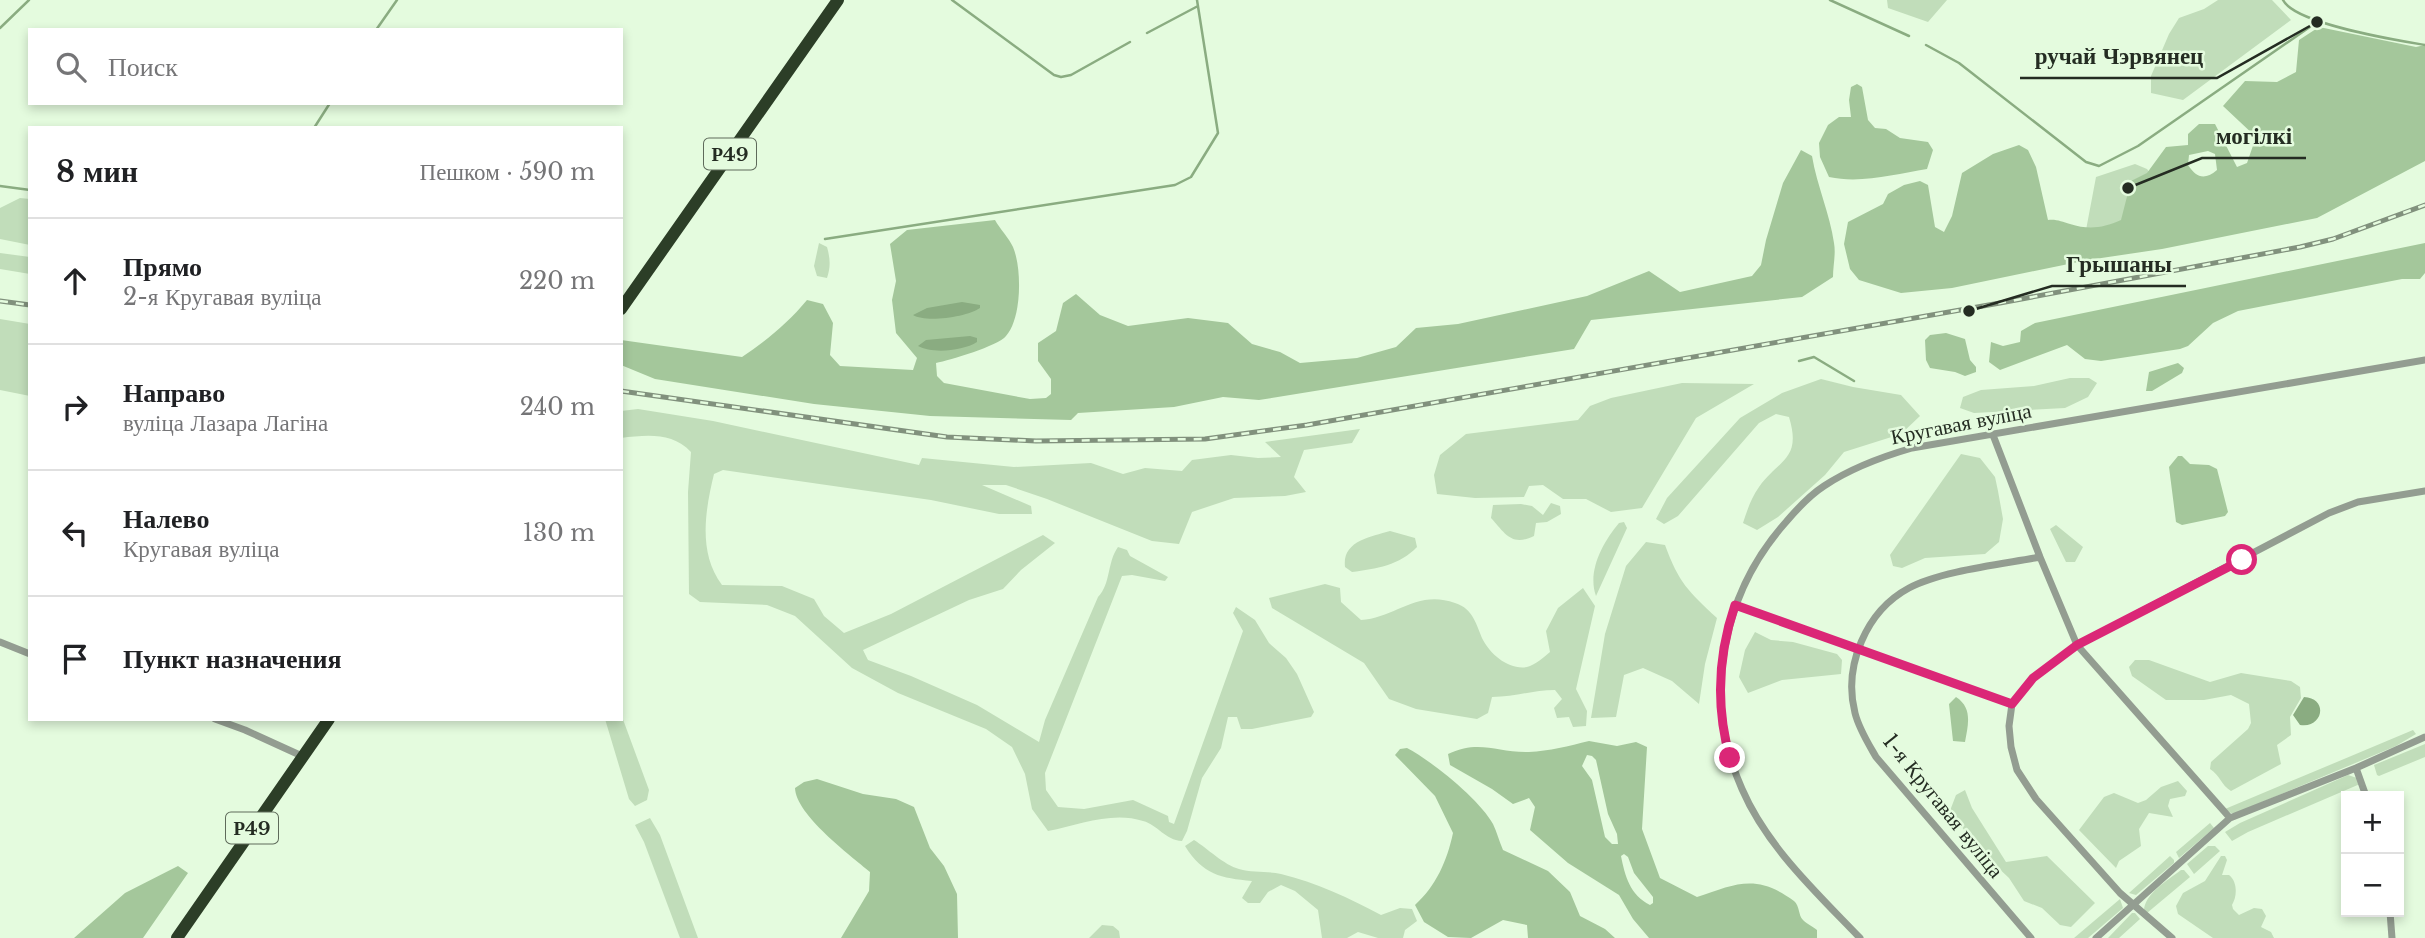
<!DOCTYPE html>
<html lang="ru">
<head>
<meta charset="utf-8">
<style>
	body { margin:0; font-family:"Libre Baskerville",serif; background:#f2f2f2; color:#202124 }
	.controls { position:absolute; right:21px; bottom:21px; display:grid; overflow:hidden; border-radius:0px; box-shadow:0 4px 10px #0003 }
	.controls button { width:63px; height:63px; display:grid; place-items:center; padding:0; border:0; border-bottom:2px solid #e0e0e0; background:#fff; color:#202124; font:35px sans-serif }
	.stop { position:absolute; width:21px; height:21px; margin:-16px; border:5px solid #db2777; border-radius:50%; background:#fff }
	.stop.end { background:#db2777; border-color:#fff; box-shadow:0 2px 7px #0008 }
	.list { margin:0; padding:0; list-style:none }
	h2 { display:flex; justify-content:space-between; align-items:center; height:91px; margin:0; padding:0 28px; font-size:30px }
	h2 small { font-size:23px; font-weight:400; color:#757577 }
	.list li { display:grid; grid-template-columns:46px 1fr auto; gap:21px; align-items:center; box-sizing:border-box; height:126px; padding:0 28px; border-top:2px solid #e0e0e0 }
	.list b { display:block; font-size:26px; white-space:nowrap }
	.list p { margin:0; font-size:23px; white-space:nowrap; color:#757577 }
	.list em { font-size:23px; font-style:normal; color:#757577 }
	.icon { flex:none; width:38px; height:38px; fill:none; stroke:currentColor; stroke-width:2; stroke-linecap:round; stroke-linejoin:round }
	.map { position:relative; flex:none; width:2425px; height:938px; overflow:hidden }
	.search { position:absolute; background:#fff; box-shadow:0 4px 10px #0003; left:28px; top:28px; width:595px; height:77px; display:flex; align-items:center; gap:18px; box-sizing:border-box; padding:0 24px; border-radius:0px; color:#757577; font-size:26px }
	.panel { position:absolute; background:#fff; box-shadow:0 4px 10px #0003; left:28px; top:126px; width:595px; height:595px; border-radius:0px }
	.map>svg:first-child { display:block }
	.green { fill:#c1ddba }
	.forest { fill:#a4c79b; fill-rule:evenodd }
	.water { fill:#8aac81 }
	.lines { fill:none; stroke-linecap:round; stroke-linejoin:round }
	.stream { stroke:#8aac81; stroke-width:2.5 }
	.street { stroke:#939d91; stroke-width:7 }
	.highway { stroke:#2c3e27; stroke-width:12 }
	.rail-casing { stroke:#81917d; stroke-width:5 }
	.rail { stroke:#e4fbde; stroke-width:2.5; stroke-dasharray:8; stroke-linecap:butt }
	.route { stroke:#db2777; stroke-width:9 }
	.labels { text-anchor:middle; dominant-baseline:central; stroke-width:5; stroke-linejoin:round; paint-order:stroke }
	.shield { fill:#e4fbde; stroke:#5e6a5a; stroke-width:2 }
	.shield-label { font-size:19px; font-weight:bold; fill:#242c22 }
	.street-label { font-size:21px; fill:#242c22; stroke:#e4fbde }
	.leader { fill:none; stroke:#242c22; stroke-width:2.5 }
	.callout-dot { fill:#242c22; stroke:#e4fbde; stroke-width:2.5 }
	.callout-label { font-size:23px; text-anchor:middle; font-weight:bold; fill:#242c22; stroke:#e4fbde; stroke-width:5; stroke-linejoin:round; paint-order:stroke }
</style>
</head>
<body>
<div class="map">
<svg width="2425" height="938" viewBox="0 0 2425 938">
	<rect width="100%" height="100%" fill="#e4fbde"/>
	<path class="green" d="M1887,0H1947L1928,22L1888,8Z
		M2218,0H2272L2291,20L2183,100L2151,93V76L2169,34L2179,18L2204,9Z
		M2135,164L2147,169L2169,198L2123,226L2086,230L2096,177Z
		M20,198L30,199V245L0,239V208Z
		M819,243L827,247C830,258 831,266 827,278L817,276L814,266Z
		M0,253L30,257V274L0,269Z
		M0,319L30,324V396L0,390Z
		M2070,378H2089L2097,383L2088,397L2065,408L1974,413L1960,408L1963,397L1981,390L2034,386Z
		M1821,379L1853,387L1901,395L1920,416L1901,434L1844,452L1825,475L1778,517L1757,530L1743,523C1747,511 1751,498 1759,487C1779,459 1802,460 1789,417L1776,414L1759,423L1678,516L1664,524L1656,519L1667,498L1740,418L1782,393Z
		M1682,383L1754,384L1696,418L1642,508L1611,512L1586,499H1563L1543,485L1529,486L1524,497L1475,498L1437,494L1434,475L1440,455L1466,434L1578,420L1590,406L1611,398Z
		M638,409L713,421L919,465L922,458L1014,467L1091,463L1123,474L1145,468L1182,471L1192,460L1231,455L1258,458L1281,457L1265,442L1360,429L1352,443L1304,450L1294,477L1306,492L1285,496L1234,498L1192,512L1179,544L1152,541L1047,499L1006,485H982L1031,506L1032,514H999L931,500L723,470L714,474C705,511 698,553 722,585L782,586L814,599L824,616L844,633L891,614L1043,535L1055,543L1021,570L1003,589L969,600L863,650L868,660L911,676L977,705L1039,742L1045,720L1098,597C1111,584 1107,562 1118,547L1127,550L1130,556L1168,577L1165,581L1132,575L1122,576L1045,773L1046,790L1058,807L1084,809L1133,800L1168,816L1169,822L1174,824L1243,631L1233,613L1236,607L1255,620L1269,643L1286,658L1297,674L1314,712L1311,717L1252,729H1241L1237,717H1228L1221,748L1202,778L1187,831L1182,841C1165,840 1158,825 1143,821C1112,811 1079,825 1048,831L1032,809L1025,774L1012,747L986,729L898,693L852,668L795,616L767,605L700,602L689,594L688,492L691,452C672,432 647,435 621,438V411Z
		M1961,454L1980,458L1995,477L1998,491L2003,519L1999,542L1985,554L1925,558L1902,568L1893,566L1890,555Z
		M1551,503L1560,506L1561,514L1547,522L1536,523L1534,536C1511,547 1505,533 1491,518L1493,505L1521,504L1532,506L1543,515Z
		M1624,522L1627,528L1596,596C1587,571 1603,542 1619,523Z
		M2056,525L2083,547L2075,562H2066L2050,529Z
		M1390,531L1415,538L1417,547C1400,565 1376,569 1352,572L1345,567C1342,541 1370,537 1390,531Z
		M1646,542L1665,545C1679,583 1688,591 1717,618L1705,664L1699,704L1672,681L1643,668L1624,675L1616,717L1591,718L1605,634L1626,566Z
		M1325,584L1340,588L1341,602L1361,620C1395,618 1417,589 1455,603C1474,609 1476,625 1483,640C1491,655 1509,670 1527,667C1535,665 1544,657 1550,652L1546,631L1558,608L1583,588L1595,606L1576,689L1587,711L1586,726L1573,727L1569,717L1557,718L1554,708L1562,699L1555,690C1533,690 1514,697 1492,697L1488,713L1477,719L1416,709L1389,699L1364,663L1272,608L1269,598Z
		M1755,632L1771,640L1793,642L1837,654L1842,660L1841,674L1782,680L1748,693L1739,677L1745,650Z
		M2135,660H2149L2210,682L2241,673L2291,681L2300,687L2301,698L2290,717L2291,735L2277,745L2281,764L2231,791C2221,785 2220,775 2210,769L2211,762L2248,729L2251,723L2249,704L2231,695L2204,700H2166L2132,676L2129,667Z
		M621,714L649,790L647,800L635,806L629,799L605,719H621Z
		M2413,730L2416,734L2396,746L2236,813H2231L2225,809Z
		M2425,744V757L2379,776L2377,775L2374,765Z
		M2348,775L2357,778L2360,784L2248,832L2232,841L2225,832L2240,823Z
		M2178,781L2187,791L2185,796L2170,799L2168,806L2173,817L2149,813L2139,829L2141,846L2119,861L2116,868L2079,830L2104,797L2114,793L2138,803L2146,800L2161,787Z
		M1965,790L1972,808L2006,862L2047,856L2095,903L2071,927L2060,925L2042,908L2024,901L2009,878L1975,846L1962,827L1948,816L1956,795Z
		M650,818L660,835L698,938H680L644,842L635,825Z
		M2210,823L2214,828L2179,858L2176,852Z
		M1194,840C1207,848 1224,865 1239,869C1252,873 1268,871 1281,874C1315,882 1351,899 1381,915L1400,908L1412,909L1417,921L1405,930L1403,938H1378L1358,932L1347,938H1322L1318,910L1295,891L1281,885L1268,892L1260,903H1248L1242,898L1252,881C1221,878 1203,875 1185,846Z
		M2208,846H2215L2220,851L2194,874L2187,864Z
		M2170,856L2174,860V863L2136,895L2129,893Z
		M2221,856H2225L2227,860L2222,875H2229C2238,882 2237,897 2232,905L2233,909L2239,915L2254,908L2262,909L2266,916L2261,927L2271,932L2274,938H2213L2178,914L2176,906L2183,893L2205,881Z
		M2181,870H2184L2190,877L2147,913L2144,911C2144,894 2168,880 2181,870Z
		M2120,899L2123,908L2088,938H2074Z
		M2132,913H2135L2140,919L2119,938H2108Z
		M1102,925L1113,926L1119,931L1120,938H1089Z"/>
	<path class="forest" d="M2319,27L2416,47L2425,45V161L2317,218L2162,249L2088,260L1952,288L1901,293L1859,280L1850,269L1844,244L1848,222L1883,204L1888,194L1904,185L1920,181L1928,185L1935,227L1944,232L1952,216L1962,173L1993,154L2019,145L2028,150L2036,167L2048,220C2057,219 2062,222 2070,224C2089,230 2103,228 2121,220L2131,181L2147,173L2166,147L2188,145V134L2199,124H2215L2237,167L2247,163L2256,137L2223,106L2245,81L2277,82L2296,72L2299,40ZM2208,151L2215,154L2217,170C2204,181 2196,177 2188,165L2189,155Z
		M1857,84L1862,87L1868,120L1875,128L1886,129L1900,138L1928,142L1933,150L1927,169C1896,174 1861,184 1829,177L1820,157L1819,143L1828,125L1839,117H1851L1849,100L1851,87Z
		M1801,150L1812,156C1817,186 1830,214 1834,243C1836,254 1833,266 1833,277L1802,297L1591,320L1574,349L1259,400L1223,397L1174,407L1078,413L1071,420L930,416L814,404L655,379L621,365V340L742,357C767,340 788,323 807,300L823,304L833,323L830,355L840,366L913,370L917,358L896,333L892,300L896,281L890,244L907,230L995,220C1000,229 1009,238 1013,247C1022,268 1022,318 1006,336C998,346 950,360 936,363L937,376L944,383L1030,399L1046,398L1051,394V379L1038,361V343L1056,331L1063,303L1076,294L1100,315L1128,326L1188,318L1228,323L1252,344L1280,352L1300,363L1357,358L1396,347L1416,328L1458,324L1587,296L1649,271L1680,292L1752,276L1761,265L1766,240L1783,183Z
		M2425,243V273L2420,279H2402L2238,311L2213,323L2188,346L2180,349L2101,361L2085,359L2067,345L2000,370L1989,362L1991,342L2003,346L2020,342L2021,331L2035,323Z
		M1946,333L1965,339L1970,360L1976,367V372L1965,376L1955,372L1930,368L1926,360L1925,340L1930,335Z
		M2178,363L2184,368L2182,373L2152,391H2146L2149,372Z
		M2178,456H2182L2190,464L2209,465L2217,469L2228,512L2225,516L2182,525L2176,522L2169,467Z
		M1956,697C1973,708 1968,725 1965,742L1953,741L1949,704Z
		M1589,741L1617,746L1636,742L1647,747L1642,829L1660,878L1697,897C1736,884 1756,873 1794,901C1800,906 1798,915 1803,920C1806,923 1813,927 1817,930V938H1649L1633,919L1619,895L1568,863L1530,830L1535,807L1529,798L1513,804L1492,789L1450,765L1448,754C1480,739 1497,753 1529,752C1549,751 1569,746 1589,741ZM1587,755L1592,756L1596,760L1608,814L1617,834L1618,844H1612L1605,837L1592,780L1582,766ZM1624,854L1628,857L1634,873L1653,897V903L1650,905C1630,895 1625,876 1621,856Z
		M1407,748C1432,761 1480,800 1493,824C1497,832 1499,841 1503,850L1548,871L1570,892L1580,916L1605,929L1615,938H1528L1527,925L1503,920L1471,938L1448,937L1424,922L1415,905C1436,886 1447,861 1453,833L1435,796L1395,755L1400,749Z
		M817,779L863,794L896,799L914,807L930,848L944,866L957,894L958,938H841L869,891L870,872C850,855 796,815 795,788L804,782Z
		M178,866L188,873L143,938H74L125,893Z"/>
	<path class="water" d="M962,302L980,305V308C967,317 926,323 913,315L927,308Z
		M970,336L977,338V342C963,351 932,354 918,346L926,340Z
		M2304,697C2329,698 2323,729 2300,725L2293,715Z"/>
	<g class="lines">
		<path class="stream" d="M952,0L1054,75L1061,77L1071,75L1130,42
			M1830,0L1909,36
			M2283,0C2295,24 2396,40 2425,45
			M0,28L29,0
			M376,30L397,0
			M1147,33L1198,6
			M1926,45L1959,63L2086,162L2099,166L2138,146L2317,22
			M314,128L330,103
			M0,186L30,190
			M825,239L1175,185L1191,177L1218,133L1197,0
			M1799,361L1814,357L1854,381"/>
		<path class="street" d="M1993,435L2040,557L2077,645L2230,818
			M1735,605L2012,704
			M0,642L30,654
			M215,719L245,730L302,756
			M2356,768L2366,796
			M2390,912L2392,938
			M1860,938C1817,893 1767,847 1742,789C1702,699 1721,595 1786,522C1797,509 1810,495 1824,486C1851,468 1881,457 1912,448L2425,360
			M2031,938L1876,757C1868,743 1859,729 1855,713C1843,666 1866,611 1909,588C1940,571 2003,564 2040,557
			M2096,938L2230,818L2356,768L2425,737
			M2172,938L2120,893L2036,799L2017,770L2011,747L2009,726L2012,704L2033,678L2077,645L2329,513L2358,502L2425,491"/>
		<path class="highway" d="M621,309L838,0
			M177,938L329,719"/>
		<defs>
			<path id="rail" d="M0,301L30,305
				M621,391L947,437L1036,441L1205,439L1307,425L2000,303L2300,247L2333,239L2425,205"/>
		</defs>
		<use href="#rail" class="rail-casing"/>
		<use href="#rail" class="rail"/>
	</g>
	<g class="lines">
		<path class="route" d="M1730,758C1716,708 1718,655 1735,605L2012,704L2033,678L2077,645L2242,560"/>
	</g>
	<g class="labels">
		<g class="shield">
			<rect x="704" y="138.5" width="52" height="31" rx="5"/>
			<rect x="226" y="812.5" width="52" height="31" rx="5"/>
		</g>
		<g class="shield-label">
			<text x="730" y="154">Р49</text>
			<text x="252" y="828">Р49</text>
		</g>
		<g class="street-label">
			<text transform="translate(1961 424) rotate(-11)">Кругавая вуліца</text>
			<text transform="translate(1943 806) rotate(51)">1-я Кругавая вуліца</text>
		</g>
	</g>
	<path class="leader" d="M2317 22L2217 78H2020M2128 188L2202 158H2306M1969 311L2052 286H2186"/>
	<g class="callout-dot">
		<circle cx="2317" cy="22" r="7"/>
		<circle cx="2128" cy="188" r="7"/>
		<circle cx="1969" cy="311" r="7"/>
	</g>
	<g class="callout-label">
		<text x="2119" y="64">ручай Чэрвянец</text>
		<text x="2254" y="144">могілкі</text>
		<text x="2119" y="272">Грышаны</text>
	</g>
</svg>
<div class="controls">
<button>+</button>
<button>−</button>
</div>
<div class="stop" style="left:2242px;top:560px"></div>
<div class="stop end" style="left:1730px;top:758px"></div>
<div class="search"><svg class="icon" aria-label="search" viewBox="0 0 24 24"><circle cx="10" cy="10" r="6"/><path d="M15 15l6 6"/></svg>Поиск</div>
<section class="panel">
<h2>8 мин<small>Пешком · 590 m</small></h2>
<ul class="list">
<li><svg class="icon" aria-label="ahead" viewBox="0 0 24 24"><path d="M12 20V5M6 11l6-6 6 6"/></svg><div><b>Прямо</b><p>2-я Кругавая вуліца</p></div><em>220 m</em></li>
<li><svg class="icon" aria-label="right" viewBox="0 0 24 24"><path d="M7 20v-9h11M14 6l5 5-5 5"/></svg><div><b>Направо</b><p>вуліца Лазара Лагіна</p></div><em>240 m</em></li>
<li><svg class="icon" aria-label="left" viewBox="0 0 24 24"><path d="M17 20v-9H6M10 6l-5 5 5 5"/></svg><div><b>Налево</b><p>Кругавая вуліца</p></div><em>130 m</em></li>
<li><svg class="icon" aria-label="arrive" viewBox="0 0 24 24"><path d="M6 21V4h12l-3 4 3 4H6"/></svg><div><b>Пункт назначения</b></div></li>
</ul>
</section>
</div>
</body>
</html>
